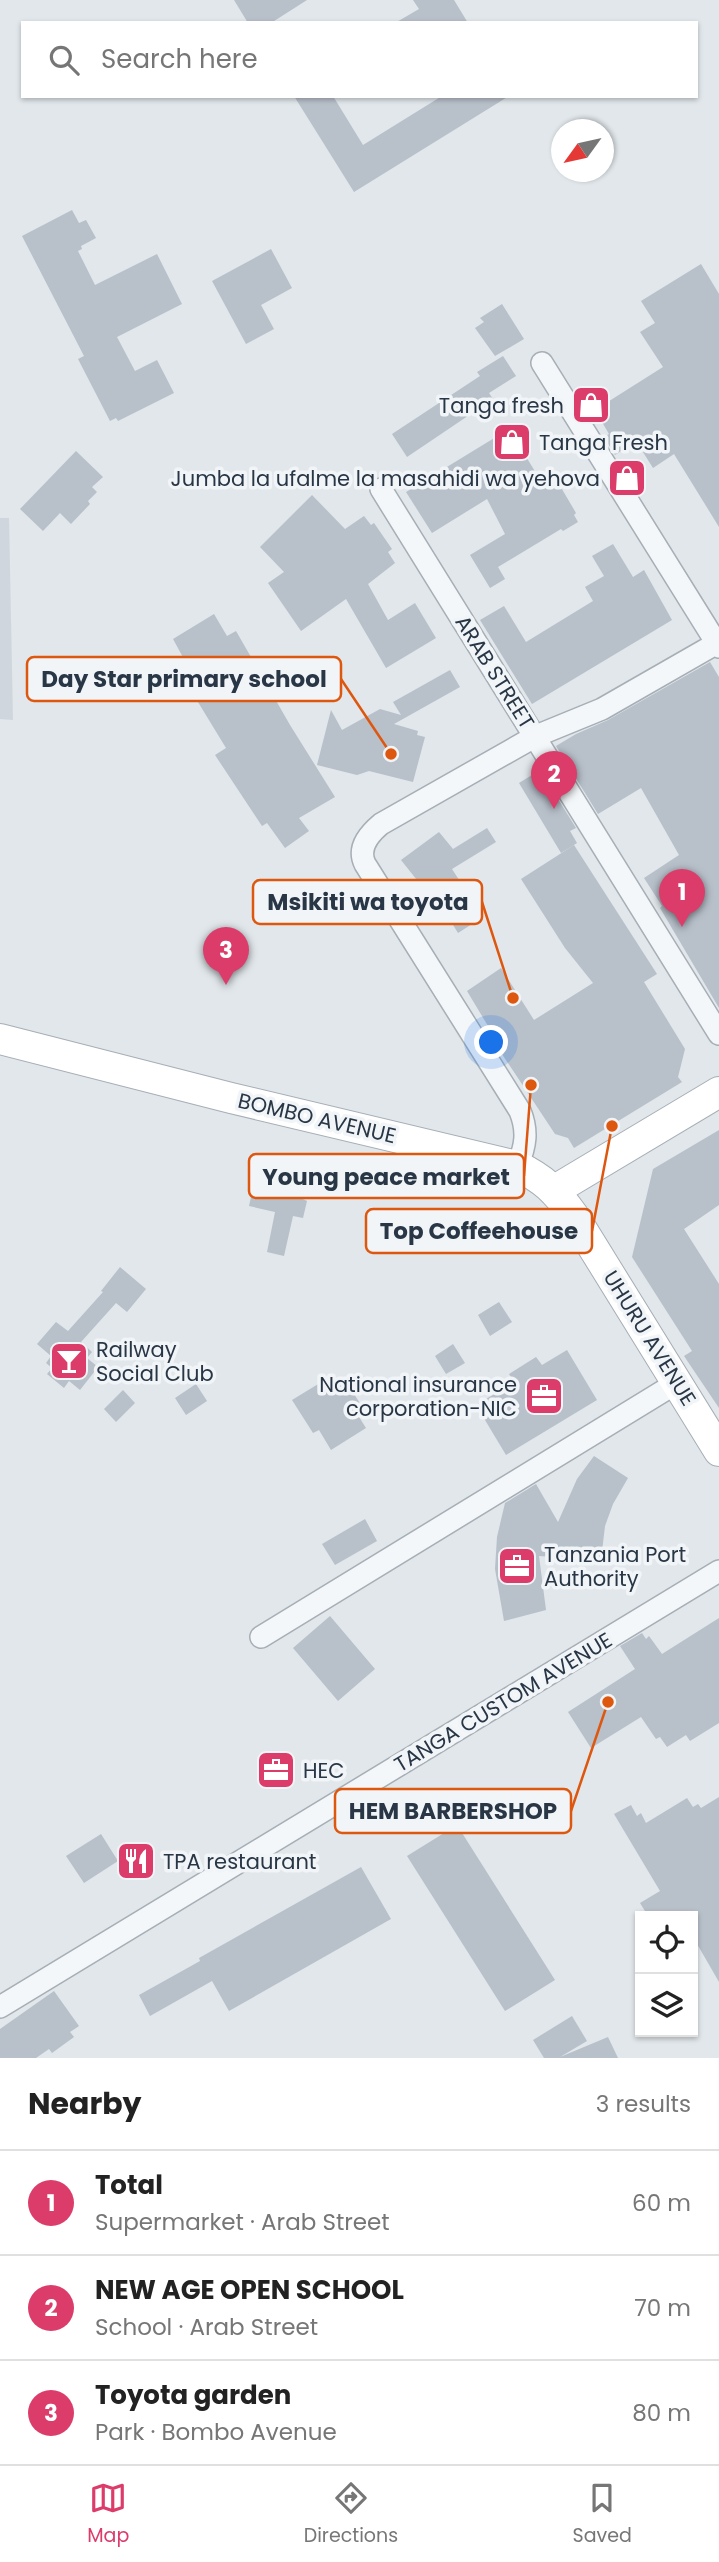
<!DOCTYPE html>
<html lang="en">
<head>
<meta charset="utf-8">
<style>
	body { margin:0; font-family:Poppins,sans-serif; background:#f2f2f2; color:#222 }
	.controls { position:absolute; right:21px; bottom:21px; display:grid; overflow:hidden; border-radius:0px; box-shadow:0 2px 5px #0004 }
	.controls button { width:63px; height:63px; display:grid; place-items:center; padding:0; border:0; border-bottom:2px solid #e0e0e0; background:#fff; color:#222; font:35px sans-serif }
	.compass { position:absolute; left:551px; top:119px; width:63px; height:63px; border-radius:50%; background:#fff; box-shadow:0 2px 5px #0004; rotate:237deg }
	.you { position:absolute; left:492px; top:1043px; width:24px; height:24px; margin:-18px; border:5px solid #fff; border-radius:50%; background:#1a73e8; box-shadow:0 0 0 10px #1a73e833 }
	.badge { display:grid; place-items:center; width:46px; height:46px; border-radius:50%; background:#db3c6a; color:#fff; font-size:23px; font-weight:700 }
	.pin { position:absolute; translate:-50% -58px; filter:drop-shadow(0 2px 4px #0008) }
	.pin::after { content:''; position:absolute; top:37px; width:24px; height:21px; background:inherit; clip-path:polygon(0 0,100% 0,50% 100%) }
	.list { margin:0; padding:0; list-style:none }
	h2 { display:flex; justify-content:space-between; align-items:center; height:91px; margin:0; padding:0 28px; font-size:30px }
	h2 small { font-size:23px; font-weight:400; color:#767676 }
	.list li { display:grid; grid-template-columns:46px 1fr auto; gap:21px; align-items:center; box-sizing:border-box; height:105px; padding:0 28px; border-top:2px solid #e0e0e0 }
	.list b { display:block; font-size:26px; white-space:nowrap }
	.list p { margin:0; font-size:23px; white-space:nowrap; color:#767676 }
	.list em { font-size:23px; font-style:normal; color:#767676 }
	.icon { flex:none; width:38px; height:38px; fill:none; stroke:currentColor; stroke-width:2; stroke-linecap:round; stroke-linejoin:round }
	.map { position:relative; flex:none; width:719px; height:2058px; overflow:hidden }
	.search { position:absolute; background:#fff; box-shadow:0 2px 5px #0004; left:21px; right:21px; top:21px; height:77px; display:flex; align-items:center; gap:18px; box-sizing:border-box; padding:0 24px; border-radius:0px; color:#767676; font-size:26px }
	.sheet { height:406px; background:#fff }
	nav { display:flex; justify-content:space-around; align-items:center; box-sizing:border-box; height:98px; border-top:2px solid #e0e0e0; background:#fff; font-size:19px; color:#767676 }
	nav a { display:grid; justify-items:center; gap:4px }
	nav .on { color:#db3c6a }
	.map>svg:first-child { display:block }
	.built { fill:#cfd6dd }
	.building { fill:#b8c0ca }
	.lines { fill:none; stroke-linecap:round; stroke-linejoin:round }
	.street-casing { stroke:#a6aeb6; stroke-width:24 }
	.secondary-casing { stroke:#a6aeb6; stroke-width:32 }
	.street { stroke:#f4f7f9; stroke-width:21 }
	.secondary { stroke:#fff; stroke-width:30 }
	.labels { text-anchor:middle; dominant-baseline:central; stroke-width:7; stroke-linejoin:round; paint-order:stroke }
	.poi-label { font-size:21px; fill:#283645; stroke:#f1f5f8; text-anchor:start }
	.street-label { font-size:21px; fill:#283645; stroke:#f1f5f8 }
	.leader { fill:none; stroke:#de570f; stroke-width:2.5 }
	.callout-dot { fill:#de570f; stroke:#f1f5f8; stroke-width:2.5 }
	.callout { fill:#f1f5f8; stroke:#de570f; stroke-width:2.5 }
	.callout-label { font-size:23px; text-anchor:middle; font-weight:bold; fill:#283645 }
</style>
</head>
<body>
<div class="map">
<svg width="719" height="2058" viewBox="0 0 719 2058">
	<rect width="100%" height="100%" fill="#e1e7eb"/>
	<path class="built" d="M0,518H9L13,720L0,719Z"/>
	<path class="building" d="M234,0H307L271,23H248Z
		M413,0H454L468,23H395L419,9Z
		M294,96H333L363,145L442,96H509L354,192Z
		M72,210L79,223L86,220L96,238L81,246L82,249L78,251L95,285L157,254L182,304L117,337L135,371L157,360L174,393L118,421L116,418L110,421L78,359L84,356L22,236Z
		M271,249L292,288L261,305L274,329L246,344L212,281Z
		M701,264L719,294V527L674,454L653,468L636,441L615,455L604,437L609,434L595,410L663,367L640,332L655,323L641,301Z
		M502,304L524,339L495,356L475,328L484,322L480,318Z
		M503,356L516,376L489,393L493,399L407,457L392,434L480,376L477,372Z
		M509,429L544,486L556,479L576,513L574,515L578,522L563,531L561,529L498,567L505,579L490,588L470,555L505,534L487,499L432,533L406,492Z
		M76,451L103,477L92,487L97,492L88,501L90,504L71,524L60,513L43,531L20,509Z
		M312,495L345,529L364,516L371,525L374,523L392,549L388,552L395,563L368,584L388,620L415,603L436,638L386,668L346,599L301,631L268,583L284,572L260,547Z
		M613,544L633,577L644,570L672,620L532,704L480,620L504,606L526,642L593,601L585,587L604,576L592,556Z
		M214,614L227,636L236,631L290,725L335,797L299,818L309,831L285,848L267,823L262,826L215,755L226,748L176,666L185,661L173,639Z
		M710,662L719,677V1008L660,908L662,906L644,878L679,855L641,788L598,814L556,746L576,734L608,720Z
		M450,670L460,687L394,724L418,731L417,735L425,737L413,782L369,771L357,775L317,765L331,710L342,730L380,709L401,715L393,702Z
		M540,770L576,828L570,831L577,843L561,853L519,783Z
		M487,828L496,842L452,869L483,917L458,933L439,902L436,904L401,860L439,832L453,849Z
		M574,845L657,974L644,982L685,1049L678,1077L682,1082L574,1148L568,1138L555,1134L494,1042L497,1041L467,991L501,968L534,1020L593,983L565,948L521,879Z
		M719,1130V1205L684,1229L719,1284V1408L684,1356L692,1351L632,1257L653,1169Z
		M258,1166L308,1177L303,1199L307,1201L303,1218L293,1216L284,1256L267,1252L275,1212L249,1206Z
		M120,1267L146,1289L127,1312L116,1303L81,1342L92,1352L87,1358L98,1367L80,1390L69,1381L64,1388L47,1374L52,1368L46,1363L51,1356L37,1344L56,1322L68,1331L103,1292L101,1291Z
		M499,1302L512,1322L490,1336L478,1315Z
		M453,1344L465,1363L446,1374L435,1356Z
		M567,1350L597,1400L506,1455L476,1405L514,1382L509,1374L536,1357L542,1365Z
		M333,1375L338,1382L344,1378L361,1405L354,1409L366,1428L331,1450L319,1430L313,1433L292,1400Z
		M196,1384L207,1401L186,1415L175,1398Z
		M123,1390L135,1403L116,1422L104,1409Z
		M594,1456L628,1478L613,1504L605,1526L601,1560L539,1556L546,1610L504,1621L495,1569L497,1537L505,1503L536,1484L558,1522L577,1479Z
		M365,1519L377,1541L335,1565L322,1544Z
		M330,1616L375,1669L338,1701L293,1648Z
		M719,1618V1723L690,1741L686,1735L667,1747L660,1737L656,1739L641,1717L591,1748L568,1712L635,1669L620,1646L642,1633L646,1639L649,1636L662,1654Z
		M719,1797V1982L693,1937V1916H648L640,1903L660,1891L614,1814L631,1805L637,1816L641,1813L646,1823L687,1798L693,1807L698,1804L701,1808Z
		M457,1825L555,1980L505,2011L407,1856Z
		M101,1834L118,1861L84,1883L66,1856Z
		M361,1867L391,1919L229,2011L212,1981L150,2016L139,1995L200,1961L199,1958Z
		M54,1991L79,2026L70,2032L74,2037L52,2053L49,2049L36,2058H0V2029Z
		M572,2016L587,2041L560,2057L608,2037L618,2058H544L533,2040Z"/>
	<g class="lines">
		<defs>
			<path id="street" d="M542,363L719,647
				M381,489L719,1034
				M517,1166C526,1146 528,1131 520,1111L365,864C357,848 369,834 381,824L536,736L602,709L719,642
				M261,1637L678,1382
				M0,2007L719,1571"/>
			<path id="secondary" d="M0,1039L231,1098L517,1166C544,1179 556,1191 573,1215L719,1451
				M555,1190L719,1092"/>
		</defs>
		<use href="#street" class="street-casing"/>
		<use href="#secondary" class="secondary-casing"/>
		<use href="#street" class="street"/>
		<use href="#secondary" class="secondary"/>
	</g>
	<defs>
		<symbol id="shop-square" viewBox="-11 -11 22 22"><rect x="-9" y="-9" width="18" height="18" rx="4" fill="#db3c6a" stroke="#f1f5f8"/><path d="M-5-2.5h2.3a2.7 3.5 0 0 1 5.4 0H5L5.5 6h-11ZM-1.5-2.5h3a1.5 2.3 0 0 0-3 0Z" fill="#fff"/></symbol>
		<symbol id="bar-square" viewBox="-11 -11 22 22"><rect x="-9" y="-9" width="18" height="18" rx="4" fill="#db3c6a" stroke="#f1f5f8"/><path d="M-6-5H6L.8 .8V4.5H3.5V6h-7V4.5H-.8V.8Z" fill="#fff"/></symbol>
		<symbol id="office-square" viewBox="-11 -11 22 22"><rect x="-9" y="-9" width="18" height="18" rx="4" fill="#db3c6a" stroke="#f1f5f8"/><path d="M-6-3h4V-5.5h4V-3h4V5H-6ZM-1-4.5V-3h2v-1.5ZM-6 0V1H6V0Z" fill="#fff"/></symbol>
		<symbol id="restaurant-square" viewBox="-11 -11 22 22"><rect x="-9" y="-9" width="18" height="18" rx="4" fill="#db3c6a" stroke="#f1f5f8"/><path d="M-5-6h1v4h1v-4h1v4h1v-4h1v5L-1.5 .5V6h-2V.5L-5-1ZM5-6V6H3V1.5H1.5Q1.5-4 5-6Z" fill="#fff"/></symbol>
	</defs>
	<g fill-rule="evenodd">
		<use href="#shop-square" x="569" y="383" width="44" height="44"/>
		<use href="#shop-square" x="490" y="420" width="44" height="44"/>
		<use href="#shop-square" x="605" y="456" width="44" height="44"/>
		<use href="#bar-square" x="47" y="1339" width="44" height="44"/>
		<use href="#office-square" x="522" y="1374" width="44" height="44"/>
		<use href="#office-square" x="495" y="1544" width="44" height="44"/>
		<use href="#office-square" x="254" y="1748" width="44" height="44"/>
		<use href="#restaurant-square" x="114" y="1839" width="44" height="44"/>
	</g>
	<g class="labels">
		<g class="poi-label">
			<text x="564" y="405" text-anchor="end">Tanga fresh</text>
			<text x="539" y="442">Tanga Fresh</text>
			<text x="600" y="478" text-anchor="end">Jumba la ufalme la masahidi wa yehova</text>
			<text x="96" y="1349">Railway<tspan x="96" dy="24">Social Club</tspan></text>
			<text x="517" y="1384" text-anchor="end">National insurance<tspan x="517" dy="24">corporation-NIC</tspan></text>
			<text x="544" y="1554">Tanzania Port<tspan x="544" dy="24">Authority</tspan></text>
			<text x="303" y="1770">HEC</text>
			<text x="163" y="1861">TPA restaurant</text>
		</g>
		<g class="street-label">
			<text transform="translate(495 672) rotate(58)">ARAB STREET</text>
			<text transform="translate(317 1118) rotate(13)">BOMBO AVENUE</text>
			<text transform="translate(650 1338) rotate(58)">UHURU AVENUE</text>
			<text transform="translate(503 1702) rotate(-31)">TANGA CUSTOM AVENUE</text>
		</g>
	</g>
	<path class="leader" d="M391 754L341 679M513 998L482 902M531 1085L524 1176M612 1126L592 1231M608 1702L571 1811"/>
	<g class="callout-dot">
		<circle cx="391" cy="754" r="7"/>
		<circle cx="513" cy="998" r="7"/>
		<circle cx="531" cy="1085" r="7"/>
		<circle cx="612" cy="1126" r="7"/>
		<circle cx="608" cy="1702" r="7"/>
	</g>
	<g class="callout">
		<rect x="27" y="657" width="314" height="44" rx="7"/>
		<rect x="253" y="880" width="229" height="44" rx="7"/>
		<rect x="249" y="1154" width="275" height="44" rx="7"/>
		<rect x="366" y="1209" width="226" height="44" rx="7"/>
		<rect x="335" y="1789" width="236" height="44" rx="7"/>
	</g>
	<g class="callout-label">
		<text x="184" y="687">Day Star primary school</text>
		<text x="368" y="910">Msikiti wa toyota</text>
		<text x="386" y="1185">Young peace market</text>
		<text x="479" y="1239">Top Coffeehouse</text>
		<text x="453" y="1819">HEM BARBERSHOP</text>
	</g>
</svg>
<div class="controls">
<button><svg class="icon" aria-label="locate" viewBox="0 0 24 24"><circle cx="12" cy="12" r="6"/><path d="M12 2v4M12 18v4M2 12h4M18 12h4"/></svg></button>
<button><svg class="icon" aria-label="layers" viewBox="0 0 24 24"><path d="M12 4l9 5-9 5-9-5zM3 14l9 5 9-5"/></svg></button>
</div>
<svg class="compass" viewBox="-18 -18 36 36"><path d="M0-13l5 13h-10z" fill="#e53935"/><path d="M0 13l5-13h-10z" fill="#767676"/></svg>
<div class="you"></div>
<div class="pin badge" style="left:682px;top:927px">1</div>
<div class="pin badge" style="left:554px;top:809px">2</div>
<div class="pin badge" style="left:226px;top:985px">3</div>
<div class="search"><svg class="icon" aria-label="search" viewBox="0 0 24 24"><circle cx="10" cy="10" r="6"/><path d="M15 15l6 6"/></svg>Search here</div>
</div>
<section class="sheet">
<h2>Nearby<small>3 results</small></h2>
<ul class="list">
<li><span class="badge">1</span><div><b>Total</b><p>Supermarket · Arab Street</p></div><em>60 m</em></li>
<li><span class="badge">2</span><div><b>NEW AGE OPEN SCHOOL</b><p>School · Arab Street</p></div><em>70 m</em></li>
<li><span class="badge">3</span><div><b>Toyota garden</b><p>Park · Bombo Avenue</p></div><em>80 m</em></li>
</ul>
</section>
<nav>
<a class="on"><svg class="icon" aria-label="map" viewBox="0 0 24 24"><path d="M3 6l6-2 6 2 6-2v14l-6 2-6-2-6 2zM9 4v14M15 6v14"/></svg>Map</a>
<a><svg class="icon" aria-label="directions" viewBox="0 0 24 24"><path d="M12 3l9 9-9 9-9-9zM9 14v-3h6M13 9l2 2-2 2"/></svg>Directions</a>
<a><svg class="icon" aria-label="saved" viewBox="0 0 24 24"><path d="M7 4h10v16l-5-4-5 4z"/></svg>Saved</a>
</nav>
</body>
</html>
